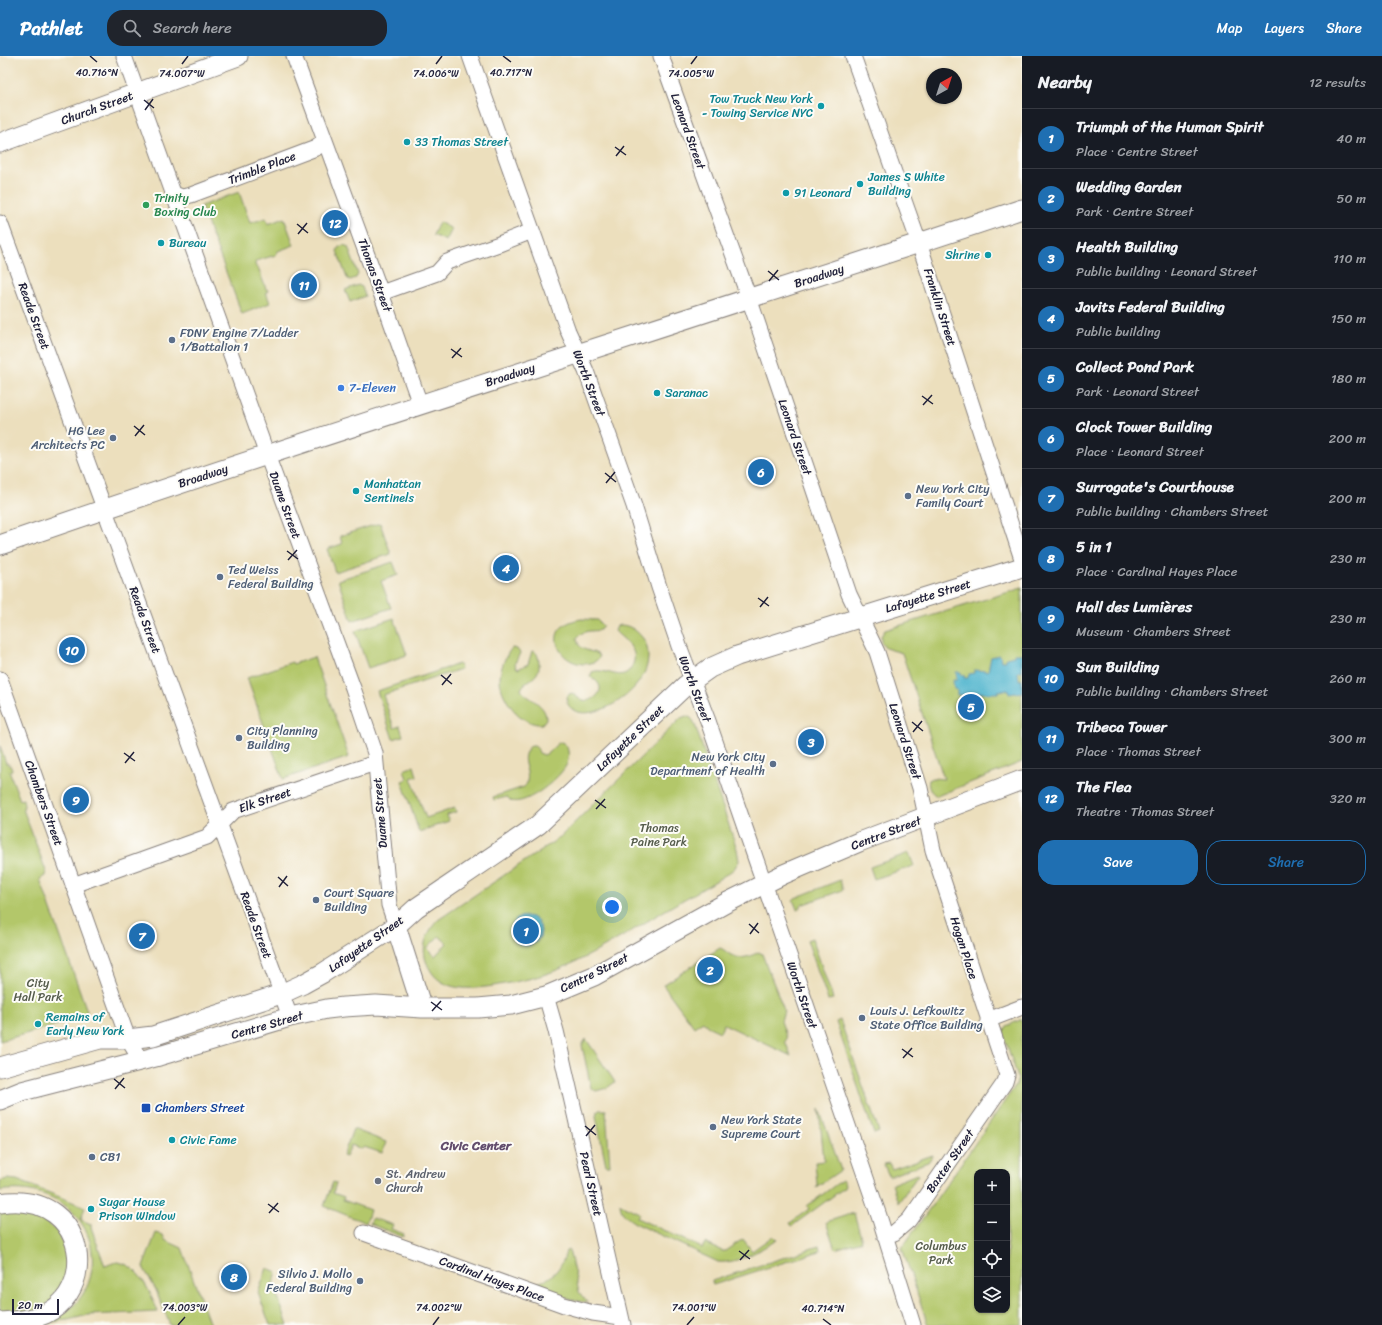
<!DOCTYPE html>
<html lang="en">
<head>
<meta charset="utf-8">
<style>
	body { margin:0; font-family:Sriracha,sans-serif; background:#20242c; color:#f1f3f6 }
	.controls { position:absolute; right:12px; bottom:12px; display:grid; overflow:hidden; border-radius:8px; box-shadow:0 1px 3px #0004 }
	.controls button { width:36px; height:36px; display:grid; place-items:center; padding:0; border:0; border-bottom:1px solid #363941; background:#171b24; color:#f1f3f6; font:20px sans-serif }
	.compass { position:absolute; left:926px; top:12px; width:36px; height:36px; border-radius:50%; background:#171b24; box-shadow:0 1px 3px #0004; rotate:39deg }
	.scale { position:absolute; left:12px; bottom:10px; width:47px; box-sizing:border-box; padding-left:4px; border:2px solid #22223b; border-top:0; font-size:11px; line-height:14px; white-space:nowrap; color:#22223b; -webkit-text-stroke:3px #fdfcf7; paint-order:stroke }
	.you { position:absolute; left:612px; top:851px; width:14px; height:14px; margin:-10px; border:3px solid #fff; border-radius:50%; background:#1a73e8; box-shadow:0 0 0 6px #1a73e833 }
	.badge { display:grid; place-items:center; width:26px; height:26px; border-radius:50%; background:#1f6fb2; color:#fff; font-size:13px; font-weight:700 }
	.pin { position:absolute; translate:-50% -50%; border:2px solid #fff; box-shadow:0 1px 4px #0006 }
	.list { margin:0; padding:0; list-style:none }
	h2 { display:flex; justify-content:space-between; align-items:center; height:52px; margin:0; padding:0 16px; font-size:17px }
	h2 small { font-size:13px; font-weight:400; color:#9ea1a6 }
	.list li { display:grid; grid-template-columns:26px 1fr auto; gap:12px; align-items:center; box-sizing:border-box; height:60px; padding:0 16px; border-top:1px solid #363941 }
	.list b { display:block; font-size:15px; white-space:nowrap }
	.list p { margin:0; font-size:13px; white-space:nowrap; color:#9ea1a6 }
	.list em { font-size:13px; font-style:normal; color:#9ea1a6 }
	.actions { display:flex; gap:8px; padding:12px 16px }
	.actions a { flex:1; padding:9px 0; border:1px solid #1f6fb2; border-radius:16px; text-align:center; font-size:14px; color:#1f6fb2 }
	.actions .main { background:#1f6fb2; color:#fff }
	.icon { flex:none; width:22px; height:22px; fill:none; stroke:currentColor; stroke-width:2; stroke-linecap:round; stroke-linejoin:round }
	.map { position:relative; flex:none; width:1022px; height:1269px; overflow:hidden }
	header { display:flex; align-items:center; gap:24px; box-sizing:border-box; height:56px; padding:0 20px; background:#1f6fb2; color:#fff }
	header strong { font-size:19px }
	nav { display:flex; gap:22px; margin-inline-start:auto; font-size:14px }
	.search { width:280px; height:36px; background:#20242c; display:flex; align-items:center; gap:10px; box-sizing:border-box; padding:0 14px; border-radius:16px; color:#9ea1a6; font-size:15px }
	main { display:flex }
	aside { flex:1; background:#171b24 }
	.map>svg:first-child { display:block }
	.green { fill:#b3c76b; stroke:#6a7453; fill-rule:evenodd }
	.water { fill:#4eb4cd; stroke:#386b84 }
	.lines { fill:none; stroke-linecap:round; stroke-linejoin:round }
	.minor-casing { stroke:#87807c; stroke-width:17 }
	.major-casing { stroke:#87807c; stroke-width:21 }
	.minor { stroke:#fff; stroke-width:15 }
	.major { stroke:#fff; stroke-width:19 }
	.ticks { fill:none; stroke:#22223b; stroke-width:1.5 }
	.culture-dot { fill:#0f9aa8; stroke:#fdfcf7; stroke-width:1.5 }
	.leisure-dot { fill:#2e9e5b; stroke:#fdfcf7; stroke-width:1.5 }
	.service-dot { fill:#5c6f8a; stroke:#fdfcf7; stroke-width:1.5 }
	.shop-dot { fill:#3f7fe0; stroke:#fdfcf7; stroke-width:1.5 }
	.transit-dot { fill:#1a4fb4; stroke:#fdfcf7; stroke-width:1.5 }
	.worship-dot { fill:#6b7280; stroke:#fdfcf7; stroke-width:1.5 }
	.labels { text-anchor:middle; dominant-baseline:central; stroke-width:4; stroke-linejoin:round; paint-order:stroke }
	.culture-label { font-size:12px; fill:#0d838f; stroke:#fdfcf7; text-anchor:start }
	.street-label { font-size:12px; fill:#22223b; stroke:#fdfcf7 }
	.leisure-label { font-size:12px; fill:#27864d; stroke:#fdfcf7; text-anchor:start }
	.service-label { font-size:12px; fill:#4e5e75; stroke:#fdfcf7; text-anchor:start }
	.shop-label { font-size:12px; fill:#366cbe; stroke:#fdfcf7; text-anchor:start }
	.park-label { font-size:12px; fill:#555c4c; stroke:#fdfcf7 }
	.transit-label { font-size:12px; fill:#164399; stroke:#fdfcf7; text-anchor:start }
	.worship-label { font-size:12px; fill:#5b616d; stroke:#fdfcf7; text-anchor:start }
	.neighbourhood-label { font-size:13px; font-weight:bold; fill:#624d6d; stroke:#fdfcf7 }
	.ticks-label { font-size:10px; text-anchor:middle; fill:#22223b; stroke:#fdfcf7; stroke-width:4; stroke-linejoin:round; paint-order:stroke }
</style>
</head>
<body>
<header>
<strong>Pathlet</strong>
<div class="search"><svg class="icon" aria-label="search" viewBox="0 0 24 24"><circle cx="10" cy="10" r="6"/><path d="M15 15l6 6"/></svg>Search here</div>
<nav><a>Map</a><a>Layers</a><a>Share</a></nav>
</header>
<main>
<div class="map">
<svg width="1022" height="1269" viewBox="0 0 1022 1269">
	<rect width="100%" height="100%" fill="#fdfcf7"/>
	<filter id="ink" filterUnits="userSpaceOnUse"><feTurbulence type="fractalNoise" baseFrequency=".025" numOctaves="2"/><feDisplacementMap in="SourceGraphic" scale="8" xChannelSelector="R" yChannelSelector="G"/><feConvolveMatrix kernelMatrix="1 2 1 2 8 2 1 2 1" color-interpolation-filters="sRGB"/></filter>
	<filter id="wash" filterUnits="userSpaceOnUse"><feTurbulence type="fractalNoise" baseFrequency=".012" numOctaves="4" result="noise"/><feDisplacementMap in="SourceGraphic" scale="16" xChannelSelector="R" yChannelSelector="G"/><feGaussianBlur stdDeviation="0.9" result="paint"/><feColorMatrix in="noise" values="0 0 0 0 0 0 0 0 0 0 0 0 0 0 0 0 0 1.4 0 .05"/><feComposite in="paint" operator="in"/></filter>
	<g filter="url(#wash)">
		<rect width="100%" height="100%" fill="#ecdfbd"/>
		<path class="green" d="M239,136L250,167L266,162L268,168L284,162L294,189L278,195L276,199L256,205L255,208L256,211L258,212L266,233H267L268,235L266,236L270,247L242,258L201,150Z
			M439,166L452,173L446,185L433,179Z
			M344,189L348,191L358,218L356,222L350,224L347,222L337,195L339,191Z
			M358,229L362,231L365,240L350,246L345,234Z
			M380,467L391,498L335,516L327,493L342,488L340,480Z
			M393,506L398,519L381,525L391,552L352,565L338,524Z
			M1022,532V706L937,740C931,737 927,731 929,724L933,722L944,723L902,597L885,592L881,586V580L885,574Z
			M394,562L407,599L368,612L355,575Z
			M582,563L597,564L603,570L600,574C591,576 583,573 577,582C578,597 593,593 600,600C598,604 595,606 591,607C561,615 536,569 582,563Z
			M620,569C629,569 636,574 641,580C646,585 648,593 648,600C649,642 570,679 566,641L571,637C575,639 578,643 583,644C592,647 605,636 598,627C596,624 592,622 590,621L592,616C606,610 624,630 633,608C635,603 635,598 632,593C628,585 620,581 615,575L617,570Z
			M512,592L517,593L520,597L515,607L516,611L518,613L528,608L532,595C536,596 537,597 538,601C544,625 524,622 521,634C529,644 546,648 546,663L542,668C521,670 501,643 500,624C500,617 502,609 505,603C507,599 509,595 512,592Z
			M314,601L349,701L283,723L247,622L292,606L293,608Z
			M459,608L461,613L383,639L394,672L400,670L403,680L393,683L377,635Z
			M686,660L691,662L694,666L737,793L739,805L734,813C713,828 691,839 669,852C629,876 587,905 543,919C527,924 510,927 493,930C466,934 437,936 426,905C421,890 427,876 438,864L559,782L681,662ZM439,880L447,887L435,900L427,892Z
			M561,686C566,688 567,690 568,695C569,700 568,704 567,708C560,722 527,750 511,745L507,741L494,744L493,741L524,731C526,729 527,728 527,725C530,714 519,704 528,693C529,691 530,690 533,690C537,690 538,694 539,697L544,699C552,696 554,688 561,686Z
			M0,690L6,707L10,709L12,714L9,715L20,744L23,743L24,750L23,753L46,815L45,820L40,823L87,955L85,961L0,985Z
			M414,710L417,720L411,722L426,762L455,752L456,756L447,759L449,765L419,776L402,725L407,723L404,714Z
			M909,797L914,810L874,823L870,811Z
			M840,824L843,834L801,849V851L797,853L793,844L795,842Z
			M812,882L833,943L828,944L807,884Z
			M720,892C724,893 727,897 731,899C741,904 749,901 759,896L762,898L784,954L781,965L787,983L785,985L791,1000L724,968L720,976L707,970L703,965L694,971L663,929Z
			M1022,963V1269H928L902,1192L1016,1029L1018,1022L1003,977L1007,970ZM977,1116H1007V1254H977Z
			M840,964L879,1076L874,1078L836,966Z
			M586,983L615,1026L607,1032L596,1035L591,1032L582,989Z
			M819,1053L841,1114L816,1131L817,1128L815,1106L824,1105Z
			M599,1054H606L610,1109H606L596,1060L597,1056Z
			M353,1073L386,1086L382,1097L364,1091L362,1093L351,1089L346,1101L343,1100Z
			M933,1099L928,1106L890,1120L888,1119L884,1108L889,1107L892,1113Z
			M917,1118L918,1119L898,1147L892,1128Z
			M7,1123L17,1124L85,1151L81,1164L91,1168V1171L105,1210C109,1209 114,1206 117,1206C139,1208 151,1238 158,1256L88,1259L68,1264L43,1267C53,1263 64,1258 72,1251C102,1224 98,1176 67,1151C48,1136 23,1131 0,1135V1125Z
			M842,1124L845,1129L844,1132L792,1170L790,1167L809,1153L807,1150Z
			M333,1126L336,1127L333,1137L344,1141L343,1144L370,1154L366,1167L324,1150Z
			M620,1147L622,1149L639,1157L637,1162L702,1192L705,1187L722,1195H725L743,1183L752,1195L773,1180L777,1184C759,1194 739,1208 718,1206L635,1167C626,1161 620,1157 620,1147Z
			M8,1156H22L35,1160L46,1166L56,1174L63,1185L68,1197L69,1207V1216L59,1239L37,1255L0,1257V1157Z
			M854,1157L862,1185L835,1193L826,1166Z
			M372,1162L393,1169L391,1173L404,1178L403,1181L370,1168Z
			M156,1177L163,1179L165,1184L182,1192L210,1269H170L156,1234L143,1211Z
			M819,1190L820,1195L713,1229L712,1225Z
			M569,1194L579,1236L582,1240L588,1246C568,1246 546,1235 527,1228C548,1228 562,1214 566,1195Z
			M267,1212L277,1216L273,1228L288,1269H270L258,1237Z"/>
		<path class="water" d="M1014,598H1022V615L1018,616L1019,624H1022V636L1009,638L1008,634L998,635V637H979L983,650H975L974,648H969V650H963L962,639H957V634L954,633L953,624H957L956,616H961V618L964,619V622H968L969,618L974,617V614L988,615L991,601L1000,599L1001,605H1006V602L1014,600Z
			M511 875a15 15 0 1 1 30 0a15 15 0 1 1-30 0Z"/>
	</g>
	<g filter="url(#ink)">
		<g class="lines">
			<defs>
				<path id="minor" d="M124,0L267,399L353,632L375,697L389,849L396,870
					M294,0L381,237L420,348
					M470,0L568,275L586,315L634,450L659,531L679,590L708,665L837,1038L879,1160L913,1269
					M661,0L749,242L849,538L877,596L920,732L933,794L1007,1019L1005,1026L909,1164L894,1177L885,1181
					M853,0L919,187L1022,503
					M174,138L182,141L191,139L316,92L325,85
					M0,167L290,961
					M381,237L437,217L447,206L499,188L532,175
					M0,623L128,983L141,1005
					M73,829L207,781L233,755L375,707
					M546,940L556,975L623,1269
					M988,964L1022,951
					M364,1177L564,1249L593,1257L621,1261"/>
				<path id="major" d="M0,87L238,0
					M0,489C339,372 682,266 1022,153
					M396,870L422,952
					M0,1011L100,983H128L153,980L281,938L303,928L323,917L396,870L416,852L538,769L686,629L710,612L737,600L1022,511
					M0,1044L22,1035L159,1000L290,961L327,953L344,951L376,949L422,952H478L511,949L546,940L594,920L726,847L784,818L859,786L1022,724
					M0,1147C20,1144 39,1146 55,1158C89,1184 84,1240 45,1258C31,1264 15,1265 0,1266"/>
			</defs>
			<use href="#minor" class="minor-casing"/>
			<use href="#major" class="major-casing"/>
			<use href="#minor" class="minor"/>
			<use href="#major" class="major"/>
		</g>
	</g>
	<path class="ticks" d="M90,0L97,6M503,0L511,6M182,8L188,0M436,8L442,0M691,8L697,0M144,44L154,52M145,54L153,43M615,91L626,99M616,100L624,90M297,168L308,177M298,178L307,167M768,215L779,224M769,225L778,214M451,293L462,301M452,302L461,292M922,340L933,348M923,349L932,339M134,370L145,379M135,380L144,369M605,417L616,426M606,427L615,416M287,495L298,503M288,504L297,494M758,542L769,550M760,551L768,541M441,619L452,628M442,629L451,618M912,666L923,675M913,676L922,665M124,697L135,705M125,707L134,696M595,744L606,752M596,753L605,743M278,821L288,830M279,831L287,820M749,868L759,877M750,878L758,867M431,946L442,954M432,955L441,945M902,993L913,1001M903,1002L912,992M114,1023L125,1032M115,1033L124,1022M585,1070L596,1079M586,1080L595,1069M268,1148L279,1156M269,1157L278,1147M739,1195L750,1203M740,1204L749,1194M823,1263L831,1269M178,1269L185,1261M433,1269L439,1261M687,1269L694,1261"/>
	<g class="culture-dot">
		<circle cx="821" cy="50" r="4"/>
		<circle cx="407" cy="86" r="4"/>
		<circle cx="860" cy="128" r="4"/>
		<circle cx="786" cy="137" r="4"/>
		<circle cx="161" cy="187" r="4"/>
		<circle cx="988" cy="199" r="4"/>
		<circle cx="657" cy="337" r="4"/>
		<circle cx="356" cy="435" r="4"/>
		<circle cx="38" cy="968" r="4"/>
		<circle cx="172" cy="1084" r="4"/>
		<circle cx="91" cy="1153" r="4"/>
	</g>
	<circle class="leisure-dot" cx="146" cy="149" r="4"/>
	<g class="service-dot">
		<circle cx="172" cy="284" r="4"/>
		<circle cx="113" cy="382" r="4"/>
		<circle cx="908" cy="440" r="4"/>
		<circle cx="220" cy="521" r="4"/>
		<circle cx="239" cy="682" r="4"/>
		<circle cx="773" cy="708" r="4"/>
		<circle cx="316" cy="844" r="4"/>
		<circle cx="862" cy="962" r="4"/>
		<circle cx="713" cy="1071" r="4"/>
		<circle cx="92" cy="1101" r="4"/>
		<circle cx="360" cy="1225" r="4"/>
	</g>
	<circle class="shop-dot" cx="341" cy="332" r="4"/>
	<rect class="transit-dot" x="141" y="1047" width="10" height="10" rx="2"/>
	<circle class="worship-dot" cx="378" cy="1125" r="4"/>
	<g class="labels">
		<g class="culture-label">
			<text x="813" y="43" text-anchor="end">Tow Truck New York<tspan x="813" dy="14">- Towing Service NYC</tspan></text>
			<text x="415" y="86">33 Thomas Street</text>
			<text x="868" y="121">James S White<tspan x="868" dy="14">Building</tspan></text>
			<text x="794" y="137">91 Leonard</text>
			<text x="169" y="187">Bureau</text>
			<text x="980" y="199" text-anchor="end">Shrine</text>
			<text x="665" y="337">Saranac</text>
			<text x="364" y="428">Manhattan<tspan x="364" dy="14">Sentinels</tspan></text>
			<text x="46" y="961">Remains of<tspan x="46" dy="14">Early New York</tspan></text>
			<text x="180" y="1084">Civic Fame</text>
			<text x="99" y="1146">Sugar House<tspan x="99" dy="14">Prison Window</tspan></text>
		</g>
		<g class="street-label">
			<text transform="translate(97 52) rotate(-20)">Church Street</text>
			<text transform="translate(688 75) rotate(70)">Leonard Street</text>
			<text transform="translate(262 112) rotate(-21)">Trimble Place</text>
			<text transform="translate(375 219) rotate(70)">Thomas Street</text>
			<text transform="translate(819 220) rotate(-18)">Broadway</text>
			<text transform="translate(940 251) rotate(72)">Franklin Street</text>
			<text transform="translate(34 260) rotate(70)">Reade Street</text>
			<text transform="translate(510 319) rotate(-18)">Broadway</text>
			<text transform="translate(589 327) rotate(69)">Worth Street</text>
			<text transform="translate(795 381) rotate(71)">Leonard Street</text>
			<text transform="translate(203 420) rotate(-18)">Broadway</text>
			<text transform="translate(285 449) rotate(70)">Duane Street</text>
			<text transform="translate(928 540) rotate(-17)">Lafayette Street</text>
			<text transform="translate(145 564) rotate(70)">Reade Street</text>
			<text transform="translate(695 633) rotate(69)">Worth Street</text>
			<text transform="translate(630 682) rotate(-44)">Lafayette Street</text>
			<text transform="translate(905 685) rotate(72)">Leonard Street</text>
			<text transform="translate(265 744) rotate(-19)">Elk Street</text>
			<text transform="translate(44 747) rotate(70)">Chambers Street</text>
			<text transform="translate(380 757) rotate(-95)">Duane Street</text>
			<text transform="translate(886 777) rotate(-21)">Centre Street</text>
			<text transform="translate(256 869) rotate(70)">Reade Street</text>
			<text transform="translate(366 888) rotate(-35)">Lafayette Street</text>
			<text transform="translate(964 892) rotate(72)">Hogan Place</text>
			<text transform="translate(594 917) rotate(-26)">Centre Street</text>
			<text transform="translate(802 939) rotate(71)">Worth Street</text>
			<text transform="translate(267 969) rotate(-16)">Centre Street</text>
			<text transform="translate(950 1105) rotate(-55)">Baxter Street</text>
			<text transform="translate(591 1128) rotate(77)">Pearl Street</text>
			<text transform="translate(492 1223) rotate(20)">Cardinal Hayes Place</text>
		</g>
		<g class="leisure-label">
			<text x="154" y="142">Trinity<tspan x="154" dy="14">Boxing Club</tspan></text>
		</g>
		<g class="service-label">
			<text x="180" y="277">FDNY Engine 7/Ladder<tspan x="180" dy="14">1/Battalion 1</tspan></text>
			<text x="105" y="375" text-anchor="end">HG Lee<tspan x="105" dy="14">Architects PC</tspan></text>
			<text x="916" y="433">New York City<tspan x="916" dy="14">Family Court</tspan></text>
			<text x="228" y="514">Ted Weiss<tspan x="228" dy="14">Federal Building</tspan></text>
			<text x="247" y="675">City Planning<tspan x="247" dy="14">Building</tspan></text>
			<text x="765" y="701" text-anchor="end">New York City<tspan x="765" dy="14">Department of Health</tspan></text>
			<text x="324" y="837">Court Square<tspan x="324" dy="14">Building</tspan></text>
			<text x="870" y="955">Louis J. Lefkowitz<tspan x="870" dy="14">State Office Building</tspan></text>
			<text x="721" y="1064">New York State<tspan x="721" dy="14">Supreme Court</tspan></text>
			<text x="100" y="1101">CB1</text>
			<text x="352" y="1218" text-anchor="end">Silvio J. Mollo<tspan x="352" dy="14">Federal Building</tspan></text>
		</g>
		<g class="shop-label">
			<text x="349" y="332">7-Eleven</text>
		</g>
		<g class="park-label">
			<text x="659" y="772">Thomas<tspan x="659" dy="14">Paine Park</tspan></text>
			<text x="38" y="927">City<tspan x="38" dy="14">Hall Park</tspan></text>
			<text x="941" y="1190">Columbus<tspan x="941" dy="14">Park</tspan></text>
		</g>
		<g class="transit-label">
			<text x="155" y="1052">Chambers Street</text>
		</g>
		<g class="worship-label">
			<text x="386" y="1118">St. Andrew<tspan x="386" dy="14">Church</tspan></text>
		</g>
		<g class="neighbourhood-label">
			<text x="476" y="1089">Civic Center</text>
		</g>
	</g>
	<g class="ticks-label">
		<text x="97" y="20">40.716°N</text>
		<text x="511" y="20">40.717°N</text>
		<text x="182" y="21">74.007°W</text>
		<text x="436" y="21">74.006°W</text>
		<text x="691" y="21">74.005°W</text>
		<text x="185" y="1255">74.003°W</text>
		<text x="439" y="1255">74.002°W</text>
		<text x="694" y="1255">74.001°W</text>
		<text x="823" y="1256">40.714°N</text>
	</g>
</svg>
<div class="controls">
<button>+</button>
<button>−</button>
<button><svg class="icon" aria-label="locate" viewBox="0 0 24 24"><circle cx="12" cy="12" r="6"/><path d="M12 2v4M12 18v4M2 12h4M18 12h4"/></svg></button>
<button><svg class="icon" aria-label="layers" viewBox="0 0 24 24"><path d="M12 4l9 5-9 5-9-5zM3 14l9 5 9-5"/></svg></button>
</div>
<svg class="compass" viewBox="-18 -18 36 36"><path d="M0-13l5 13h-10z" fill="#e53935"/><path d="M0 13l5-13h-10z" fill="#9ea1a6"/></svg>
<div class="scale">20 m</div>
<div class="you"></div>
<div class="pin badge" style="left:526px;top:875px">1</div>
<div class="pin badge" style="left:710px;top:914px">2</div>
<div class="pin badge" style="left:811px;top:686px">3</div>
<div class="pin badge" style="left:506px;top:512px">4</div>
<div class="pin badge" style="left:971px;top:651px">5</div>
<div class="pin badge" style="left:761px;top:416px">6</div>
<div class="pin badge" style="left:142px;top:880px">7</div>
<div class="pin badge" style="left:234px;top:1221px">8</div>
<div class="pin badge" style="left:76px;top:744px">9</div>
<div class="pin badge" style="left:72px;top:594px">10</div>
<div class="pin badge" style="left:304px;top:229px">11</div>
<div class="pin badge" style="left:335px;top:167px">12</div>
</div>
<aside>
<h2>Nearby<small>12 results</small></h2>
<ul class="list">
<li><span class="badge">1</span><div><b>Triumph of the Human Spirit</b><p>Place · Centre Street</p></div><em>40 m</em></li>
<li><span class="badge">2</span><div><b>Wedding Garden</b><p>Park · Centre Street</p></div><em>50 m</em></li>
<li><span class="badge">3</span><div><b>Health Building</b><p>Public building · Leonard Street</p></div><em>110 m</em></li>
<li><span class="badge">4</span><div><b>Javits Federal Building</b><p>Public building</p></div><em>150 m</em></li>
<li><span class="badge">5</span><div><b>Collect Pond Park</b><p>Park · Leonard Street</p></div><em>180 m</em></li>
<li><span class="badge">6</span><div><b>Clock Tower Building</b><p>Place · Leonard Street</p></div><em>200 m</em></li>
<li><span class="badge">7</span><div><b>Surrogate's Courthouse</b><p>Public building · Chambers Street</p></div><em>200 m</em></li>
<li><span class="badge">8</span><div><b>5 in 1</b><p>Place · Cardinal Hayes Place</p></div><em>230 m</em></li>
<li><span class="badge">9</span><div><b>Hall des Lumières</b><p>Museum · Chambers Street</p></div><em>230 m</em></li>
<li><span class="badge">10</span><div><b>Sun Building</b><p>Public building · Chambers Street</p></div><em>260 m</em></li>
<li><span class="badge">11</span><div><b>Tribeca Tower</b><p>Place · Thomas Street</p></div><em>300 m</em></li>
<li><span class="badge">12</span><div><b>The Flea</b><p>Theatre · Thomas Street</p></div><em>320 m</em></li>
</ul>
<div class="actions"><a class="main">Save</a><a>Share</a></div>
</aside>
</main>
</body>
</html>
